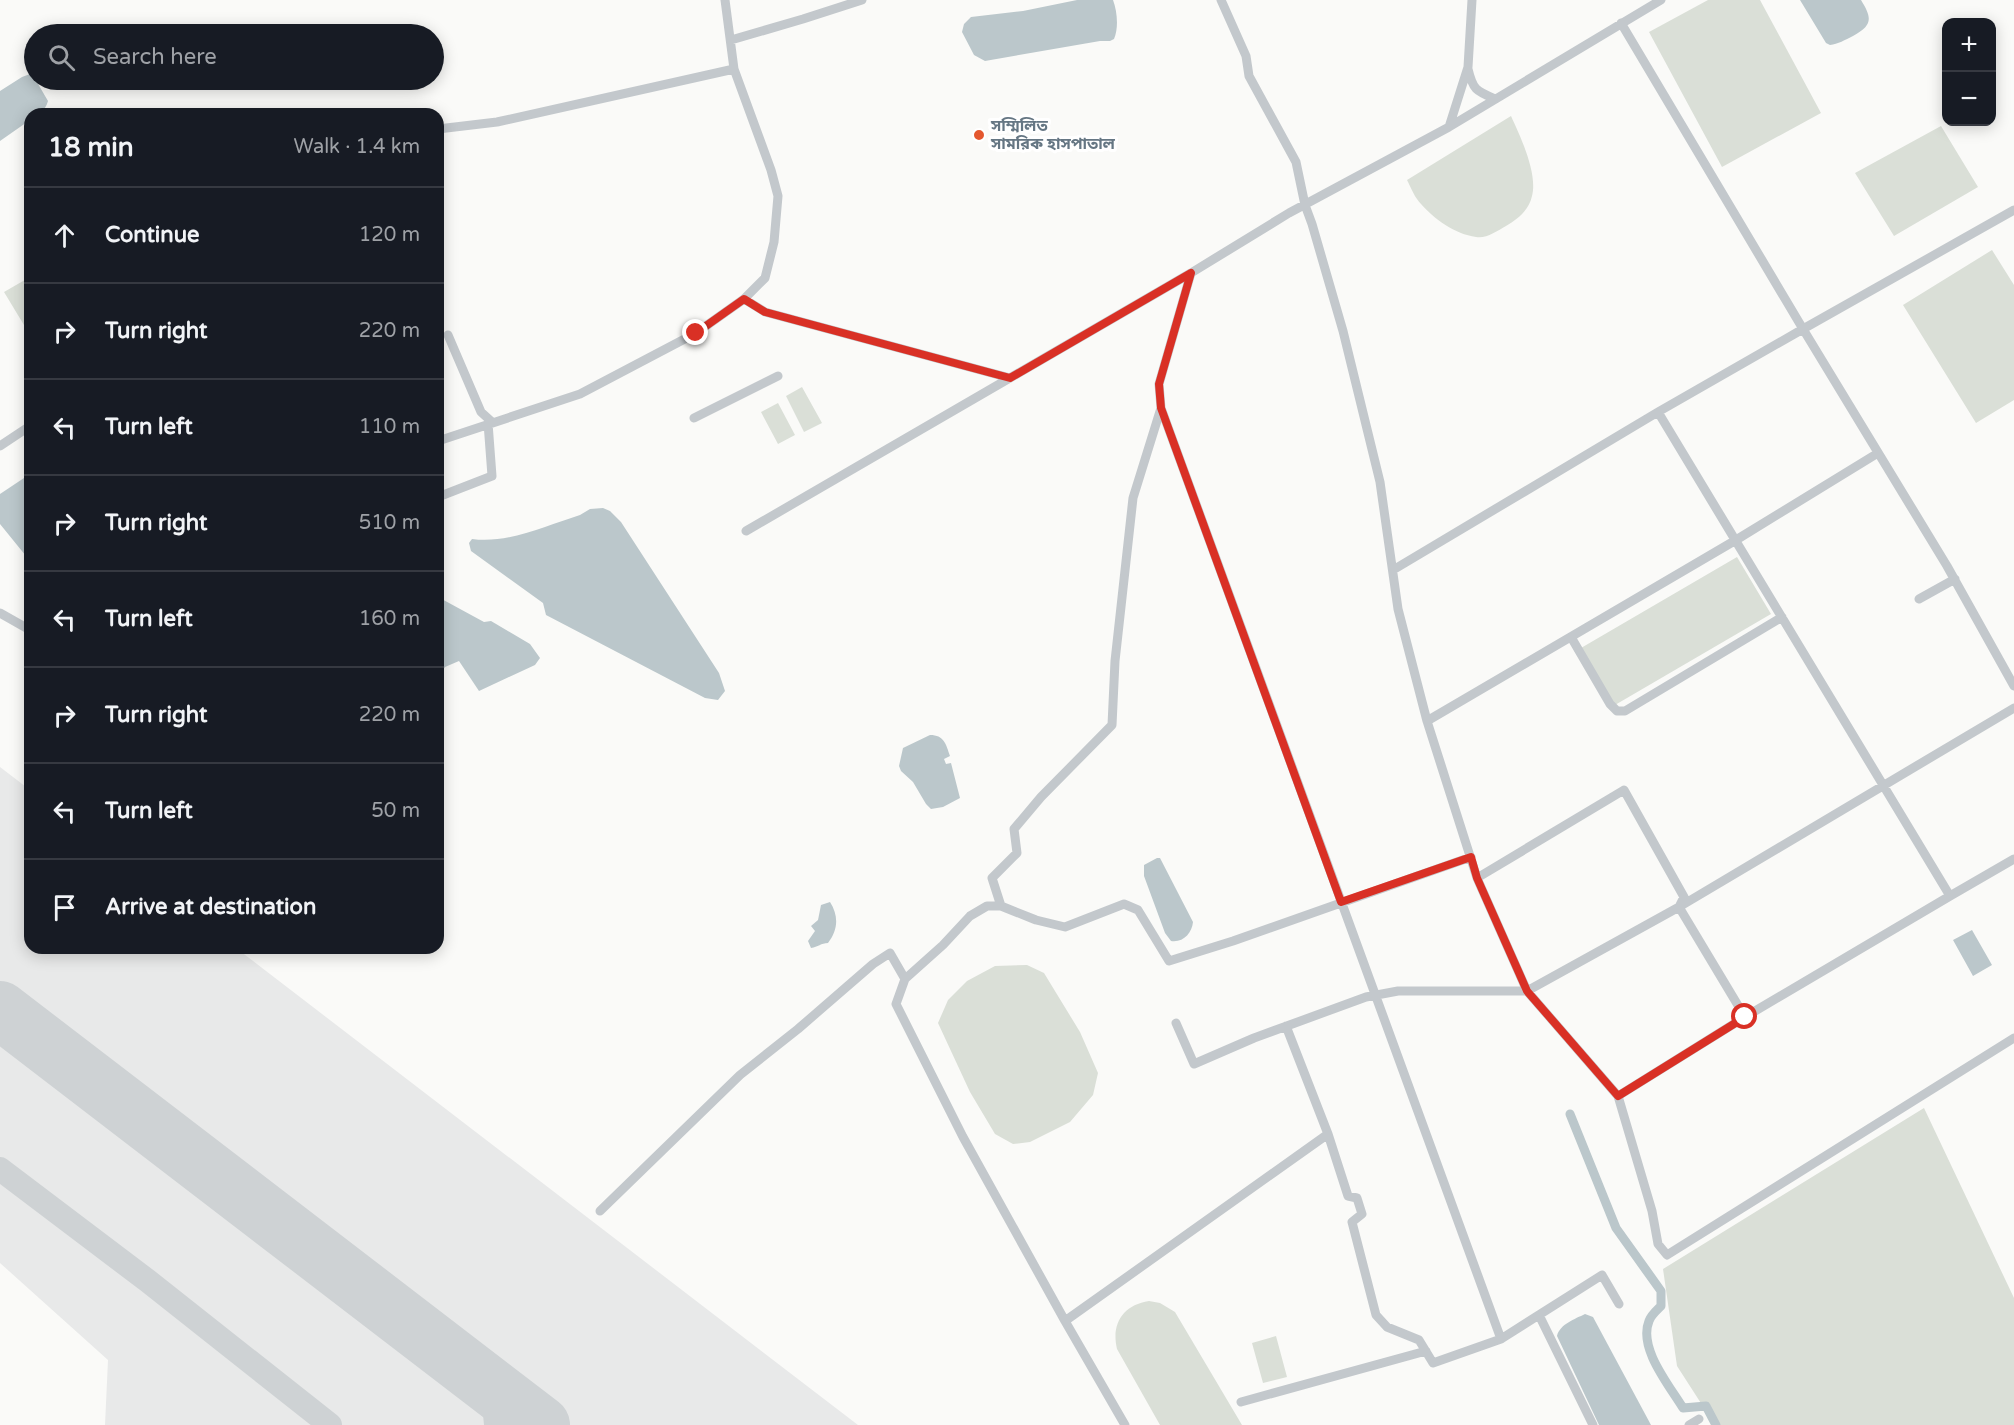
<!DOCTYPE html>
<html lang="en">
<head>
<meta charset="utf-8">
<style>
	body { margin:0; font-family:"Varela Round","Noto Sans Bengali",sans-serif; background:#242831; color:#f1f3f6 }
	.controls { position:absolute; right:18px; top:18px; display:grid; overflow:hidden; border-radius:12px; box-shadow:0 3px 15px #0003 }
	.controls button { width:54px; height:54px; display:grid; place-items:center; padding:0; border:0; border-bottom:2px solid #363941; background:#171b24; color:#f1f3f6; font:30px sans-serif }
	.stop { position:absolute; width:18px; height:18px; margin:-14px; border:4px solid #d93025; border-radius:50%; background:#fff }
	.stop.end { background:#d93025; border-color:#fff; box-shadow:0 2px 6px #0008 }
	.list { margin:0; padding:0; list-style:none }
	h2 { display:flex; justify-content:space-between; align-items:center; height:78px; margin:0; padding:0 24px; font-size:26px }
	h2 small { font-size:20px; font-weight:400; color:#9ea1a6 }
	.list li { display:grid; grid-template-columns:39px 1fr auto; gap:18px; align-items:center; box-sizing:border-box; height:96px; padding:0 24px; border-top:2px solid #363941 }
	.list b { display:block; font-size:22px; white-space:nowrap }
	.list em { font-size:20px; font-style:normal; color:#9ea1a6 }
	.icon { flex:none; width:33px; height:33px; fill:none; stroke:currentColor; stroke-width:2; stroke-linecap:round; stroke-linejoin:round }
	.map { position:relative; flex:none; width:2014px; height:1425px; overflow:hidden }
	.search { position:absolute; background:#171b24; box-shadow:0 3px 15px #0003; left:24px; top:24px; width:420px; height:66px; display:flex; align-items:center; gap:15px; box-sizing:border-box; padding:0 21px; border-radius:33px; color:#9ea1a6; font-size:22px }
	.panel { position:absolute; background:#171b24; box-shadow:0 3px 15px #0003; left:24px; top:108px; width:420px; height:846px; border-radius:18px }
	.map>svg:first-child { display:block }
	.built { fill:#e8e9e9 }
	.green { fill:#dadfd7 }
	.water { fill:#bbc7cb }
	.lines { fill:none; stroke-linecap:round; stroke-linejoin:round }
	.canal { stroke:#bbc7cb; stroke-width:9 }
	.taxiway { stroke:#ced2d4; stroke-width:24 }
	.runway { stroke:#ced2d4; stroke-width:58 }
	.minor { stroke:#c3c8cc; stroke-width:9 }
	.route { stroke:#d93025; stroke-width:8 }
	.poi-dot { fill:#e4572e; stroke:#fff; stroke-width:2 }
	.labels { text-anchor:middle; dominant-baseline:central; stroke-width:6; stroke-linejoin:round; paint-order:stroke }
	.poi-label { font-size:16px; font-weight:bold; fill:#657683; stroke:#fff; text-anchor:start }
</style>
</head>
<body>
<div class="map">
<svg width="2014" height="1425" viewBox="0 0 2014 1425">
	<rect width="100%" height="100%" fill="#fafaf8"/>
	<path class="built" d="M0,767L30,790V948H236L858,1425H105L108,1360L0,1263Z"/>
	<path class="green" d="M1708,0H1760L1821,113L1722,167L1649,32Z
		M1511,116C1520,136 1538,173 1532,196C1529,210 1518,219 1506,226C1497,231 1486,239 1476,237C1455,234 1434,219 1421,204C1415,198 1411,188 1407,180Z
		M1941,126L1978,187L1894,236L1855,173Z
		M1992,250L2014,285V400L1976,423L1903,305Z
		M30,277V335L4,292Z
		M802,387L822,423L804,432L786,396Z
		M778,403L795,435L778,444L761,412Z
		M1737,557L1771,614L1615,705L1581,648Z
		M1027,965L1044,973L1080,1032L1098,1073L1093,1095L1070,1122L1030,1142L1013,1144L995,1134L970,1092L938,1023L948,1000L967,981L995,966Z
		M1924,1108L2014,1298V1425H1715L1677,1366L1663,1269Z
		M1149,1301L1160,1303L1175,1312L1242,1425H1160L1117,1349C1111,1324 1123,1305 1149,1301Z
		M1276,1336L1287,1377L1263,1383L1252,1343Z"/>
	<path class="water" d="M1077,0H1113C1117,11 1119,27 1114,39L1110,41H1100L985,61L974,55L962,32L964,24L971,17L1023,11Z
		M1800,0H1861C1872,18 1873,25 1853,36C1845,40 1838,44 1830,45L1826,43Z
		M30,74L34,77L48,101C45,111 40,114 30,114V120L0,141V91L22,77Z
		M30,474V561L0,524V494Z
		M603,508L610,511L621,522L719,673L725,691L718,700L705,698L546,615L543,603L471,551L469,543L472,539C508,544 545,526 580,515L590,509Z
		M438,597L484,622L491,621L530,644L540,658L535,665L479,691L459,661L445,667L438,676Z
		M930,735C944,735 946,744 950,756L944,759L946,764L951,763L960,798L943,807L931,809L926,804L913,782L901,771L899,766L903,748Z
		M1157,858H1160L1193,922C1192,933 1183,943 1171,941L1165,933L1144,876V865Z
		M830,902C839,916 838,930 828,943C821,943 818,947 811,948L808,941L815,931L811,926L818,920L821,905Z
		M1972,930L1992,965L1973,976L1953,940Z
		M1585,1314L1593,1317L1651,1425H1599L1557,1336C1560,1324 1575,1319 1585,1314Z"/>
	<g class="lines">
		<path class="canal" d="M1570,1114L1616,1228L1661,1291V1306C1657,1310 1651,1315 1649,1321C1638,1348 1669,1385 1683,1408L1706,1406L1716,1425"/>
		<path class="taxiway" d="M0,1169L148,1281L330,1425
			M483,1381C490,1395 496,1408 496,1425"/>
		<path class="runway" d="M0,1010L541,1425"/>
		<path class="minor" d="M1221,0L1246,56L1249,76L1296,162L1305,205L1312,224L1343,331L1380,482L1398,609L1427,721L1477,878L1527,991L1618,1096L1652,1211L1658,1244L1667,1255L2014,1038
			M731,40L803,19L862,0
			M1468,69C1473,90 1476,91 1495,99
			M1449,127L1468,67L1472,0
			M438,129L497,122L734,69
			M2014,210L1803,329L1947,566L2014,686
			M744,299L765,312L1010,378
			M448,335L481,412L492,422
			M1161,408L1501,1339
			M1658,412L1950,896L2014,859
			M694,418L778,376
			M438,441L580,394L696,333L744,299L765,278L774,242L778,196L771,170L734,69L725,0
			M0,446L30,426
			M438,497L492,476L488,423
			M746,531L1191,273L1289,213L1449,127L1661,0
			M1393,570L1658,412L1803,329L1621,23
			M1919,599L1955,579
			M0,613L30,630
			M1571,637L1610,704L1617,711H1625L1782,617
			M1427,721L1736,540L1878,453
			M1950,896L1745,1017L1679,907L2014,708
			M1001,906L1036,920L1065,927L1124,904L1138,910L1169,961L1233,941L1471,857
			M905,979L896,1004L963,1137L1065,1321
			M1176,1023L1194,1064L1254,1038L1366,997L1398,991H1527L1679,907L1684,897L1624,790L1477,878
			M1618,1096L1745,1017
			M1328,1134L1348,1196L1357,1198L1362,1214L1352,1222L1376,1315L1387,1327L1419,1340L1433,1363L1501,1339L1602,1275L1619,1304
			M600,1211L740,1075L798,1029L873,964L890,953L905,979L943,945L970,916L987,906H1001L992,878L1017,853L1014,829L1041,797L1112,725L1115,661L1133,498L1161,408L1159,384L1191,273
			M1539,1315L1593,1425
			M1241,1402L1426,1351
			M1125,1425L1065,1321L1328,1134L1286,1026
			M1689,1425L1699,1419"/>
	</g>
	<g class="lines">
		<path class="route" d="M696,333L744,299L765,312L1010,378L1191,273L1159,384L1161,408L1341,902L1471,857L1477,878L1527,991L1618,1096L1745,1017"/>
	</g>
	<circle class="poi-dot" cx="979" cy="135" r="6"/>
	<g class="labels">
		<g class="poi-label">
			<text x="991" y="126">সম্মিলিত<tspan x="991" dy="18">সামরিক হাসপাতাল</tspan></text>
		</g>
	</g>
</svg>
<div class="controls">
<button>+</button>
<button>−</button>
</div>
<div class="stop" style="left:1745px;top:1017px"></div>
<div class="stop end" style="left:696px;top:333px"></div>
<div class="search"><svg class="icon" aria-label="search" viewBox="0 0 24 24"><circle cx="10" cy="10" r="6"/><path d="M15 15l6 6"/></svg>Search here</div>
<section class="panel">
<h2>18 min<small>Walk · 1.4 km</small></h2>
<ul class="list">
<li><svg class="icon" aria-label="ahead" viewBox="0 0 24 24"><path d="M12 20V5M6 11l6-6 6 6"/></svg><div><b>Continue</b></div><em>120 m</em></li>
<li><svg class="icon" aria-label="right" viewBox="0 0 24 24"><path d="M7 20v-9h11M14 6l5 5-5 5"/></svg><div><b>Turn right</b></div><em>220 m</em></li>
<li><svg class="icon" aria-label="left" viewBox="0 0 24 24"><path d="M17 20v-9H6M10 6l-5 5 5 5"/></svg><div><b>Turn left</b></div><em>110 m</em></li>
<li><svg class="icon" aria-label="right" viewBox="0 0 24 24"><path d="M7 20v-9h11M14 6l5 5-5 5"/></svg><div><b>Turn right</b></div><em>510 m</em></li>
<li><svg class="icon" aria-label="left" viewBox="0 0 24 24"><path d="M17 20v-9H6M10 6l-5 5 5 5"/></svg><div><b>Turn left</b></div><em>160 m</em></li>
<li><svg class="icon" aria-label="right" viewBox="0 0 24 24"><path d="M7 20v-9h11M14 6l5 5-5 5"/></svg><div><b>Turn right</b></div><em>220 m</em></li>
<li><svg class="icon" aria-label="left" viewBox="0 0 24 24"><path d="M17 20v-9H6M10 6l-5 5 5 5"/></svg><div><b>Turn left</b></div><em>50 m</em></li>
<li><svg class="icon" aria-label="arrive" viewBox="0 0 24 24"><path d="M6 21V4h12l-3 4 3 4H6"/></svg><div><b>Arrive at destination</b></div></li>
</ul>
</section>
</div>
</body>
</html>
